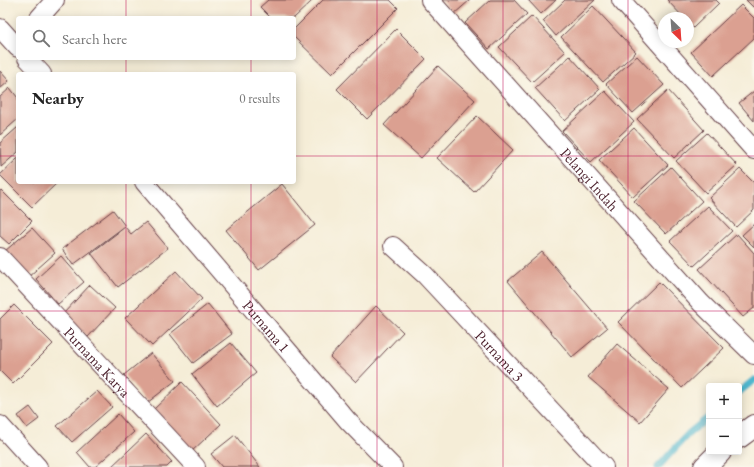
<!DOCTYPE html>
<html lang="en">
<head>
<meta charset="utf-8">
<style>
	body { margin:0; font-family:"EB Garamond",serif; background:#f6f6f6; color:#222 }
	.controls { position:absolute; right:12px; bottom:12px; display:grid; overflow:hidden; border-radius:4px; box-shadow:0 2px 10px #0003 }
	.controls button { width:36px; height:36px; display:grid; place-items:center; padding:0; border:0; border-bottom:1px solid #e0e0e0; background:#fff; color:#222; font:20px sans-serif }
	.compass { position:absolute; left:658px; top:12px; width:36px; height:36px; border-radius:50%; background:#fff; box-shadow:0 2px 10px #0003; rotate:155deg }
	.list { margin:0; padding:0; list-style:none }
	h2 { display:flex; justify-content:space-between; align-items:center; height:52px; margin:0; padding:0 16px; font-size:17px }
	h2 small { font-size:13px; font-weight:400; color:#767676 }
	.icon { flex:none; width:22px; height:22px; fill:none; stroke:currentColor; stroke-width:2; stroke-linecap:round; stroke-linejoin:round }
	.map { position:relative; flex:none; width:754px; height:467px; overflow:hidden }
	.search { position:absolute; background:#fff; box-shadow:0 2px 10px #0003; left:16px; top:16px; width:280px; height:44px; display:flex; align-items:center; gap:10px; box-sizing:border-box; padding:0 14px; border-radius:4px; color:#767676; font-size:15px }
	.panel { position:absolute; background:#fff; box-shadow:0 2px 10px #0003; left:16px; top:72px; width:280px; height:112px; border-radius:4px }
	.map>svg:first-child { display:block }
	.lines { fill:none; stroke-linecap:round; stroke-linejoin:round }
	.stream { stroke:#4fb6cd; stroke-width:7 }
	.building { fill:#dba091 }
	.minor-casing { stroke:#643e45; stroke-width:20 }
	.tertiary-casing { stroke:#643e45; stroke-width:24 }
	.minor { stroke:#fff; stroke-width:18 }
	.tertiary { stroke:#fff; stroke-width:22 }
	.grid { fill:none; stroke:#c2185b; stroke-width:1; stroke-opacity:0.55 }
	.labels { text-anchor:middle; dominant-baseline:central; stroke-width:4; stroke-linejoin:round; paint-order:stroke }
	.street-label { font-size:15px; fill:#4a1f2b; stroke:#fbf7ec }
</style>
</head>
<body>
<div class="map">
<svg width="754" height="467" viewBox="0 0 754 467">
	<rect width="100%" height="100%" fill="#fbf7ec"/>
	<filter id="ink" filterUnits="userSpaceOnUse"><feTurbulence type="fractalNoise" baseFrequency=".025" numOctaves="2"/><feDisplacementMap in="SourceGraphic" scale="8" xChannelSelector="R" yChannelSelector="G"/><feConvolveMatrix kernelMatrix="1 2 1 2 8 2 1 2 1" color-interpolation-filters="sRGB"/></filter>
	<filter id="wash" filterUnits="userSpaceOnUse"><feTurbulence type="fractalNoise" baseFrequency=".012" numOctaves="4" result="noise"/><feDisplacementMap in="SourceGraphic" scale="16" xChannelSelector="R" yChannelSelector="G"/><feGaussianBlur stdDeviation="0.9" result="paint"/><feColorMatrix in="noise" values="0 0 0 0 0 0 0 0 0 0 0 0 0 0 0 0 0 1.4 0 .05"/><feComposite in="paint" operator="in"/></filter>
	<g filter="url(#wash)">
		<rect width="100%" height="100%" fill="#f5edd7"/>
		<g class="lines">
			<path class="stream" d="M739,392L754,380
				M658,467L688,434L709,417"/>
		</g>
		<g id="blocks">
			<path class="building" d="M268,0H311L312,1L294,18H271L260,7Z
				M323,0H390L398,8L332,74L294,37V29Z
				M441,0H470L454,14Z
				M490,0H514L527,14L489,49L465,23Z
				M528,0H556L541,14Z
				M565,0H595L556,36L543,21Z
				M667,0H716L719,3L693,28L688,23V18H684Z
				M746,0H754V8Z
				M741,5L754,18V38L713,76L691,52Z
				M593,6L636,52L603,82L561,37Z
				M532,16L565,52L532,82L499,47Z
				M396,29L426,59L367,119L337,89Z
				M570,56L600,89L565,121L535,88Z
				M637,56L664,85L633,113L606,84Z
				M438,66L475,100L421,158L384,125Z
				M0,71L9,81L0,89Z
				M10,88L18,98V119L0,135V97Z
				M668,90L704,130L674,158L637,119Z
				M605,91L634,122L591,162L562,131Z
				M754,91V121L739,103Z
				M477,116L513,150L474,192L437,158Z
				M18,127V152L1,167L0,143Z
				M634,128L668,165L633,197L599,160Z
				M707,133L737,165L706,193L676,161Z
				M18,158V182H58L32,207L0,175Z
				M671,167L702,201L666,234L634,201Z
				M740,169L754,183V210L736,227L709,198Z
				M282,184L315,225L259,270L226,230Z
				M1,190L32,221L9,244L0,236V191Z
				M708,206L732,231L694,266L670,241Z
				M113,210L125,226L73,265L62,249Z
				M146,222L168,248L118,287L91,253L125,227L131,234Z
				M754,224V247L742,235Z
				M32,228L55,253L27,278L5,251Z
				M737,234L754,253V308L743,317L699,269Z
				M542,252L607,328L572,357L508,281Z
				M61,256L84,282L58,304L36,279Z
				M176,271L202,299L152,346L125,318Z
				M659,282L724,348L682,388L618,322Z
				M90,285L115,308L88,337L63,314Z
				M208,304L232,334L193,363L170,334Z
				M14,305L53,344L13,384L0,371V319Z
				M376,306L403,332L356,382L330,357Z
				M231,343L256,373L217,406L192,374Z
				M617,344L669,389L640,422L588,377Z
				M151,353L175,381L147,403L124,375Z
				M182,382L221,424L191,452L152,411Z
				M97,391L112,407L72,442L57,426Z
				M30,407L39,419L27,428L18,416Z
				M118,414L134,432L95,467H90L77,452Z
				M146,434L172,462L167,467H111Z
				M235,435L260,467H222L211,454Z"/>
		</g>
	</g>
	<g filter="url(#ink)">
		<use href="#blocks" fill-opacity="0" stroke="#643e45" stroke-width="1"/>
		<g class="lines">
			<defs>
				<g id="minor">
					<path id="s1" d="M430,0L701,303L754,355"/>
					<path d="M621,0L754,150"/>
					<path d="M39,18L55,0"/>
					<path d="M0,28L18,48"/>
					<path d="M27,58L42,74"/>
					<path id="s2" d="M144,182L348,421L393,467"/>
					<path id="s3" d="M393,246L425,275L604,467"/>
					<path id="s4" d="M0,257L196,467"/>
					<path d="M0,425L38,467"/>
				</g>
				<path id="tertiary" d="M739,437L754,426
					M705,467L720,452"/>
			</defs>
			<use href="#minor" class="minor-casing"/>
			<use href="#tertiary" class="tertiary-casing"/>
			<use href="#minor" class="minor"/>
			<use href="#tertiary" class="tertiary"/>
		</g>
	</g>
	<path class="grid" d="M126,0V18M251,0V18M377,0V467M503,0V467M628,0V467M126,58V74M251,58V74M0,156H18M294,156H754M126,182V467M251,182V467M0,311H754"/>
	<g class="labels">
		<g class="street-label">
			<text stroke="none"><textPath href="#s1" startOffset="240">Pelangi Indah</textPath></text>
			<text stroke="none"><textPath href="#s2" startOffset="189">Purnama 1</textPath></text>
			<text stroke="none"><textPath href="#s3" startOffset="153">Purnama 3</textPath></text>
			<text stroke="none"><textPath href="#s4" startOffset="143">Purnama Karya</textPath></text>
		</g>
	</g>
</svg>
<div class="controls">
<button>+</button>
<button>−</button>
</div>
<svg class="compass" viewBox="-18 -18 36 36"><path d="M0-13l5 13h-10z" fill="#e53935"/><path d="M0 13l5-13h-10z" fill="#767676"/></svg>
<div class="search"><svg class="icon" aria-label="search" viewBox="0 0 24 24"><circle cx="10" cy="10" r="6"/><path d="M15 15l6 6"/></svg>Search here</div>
<section class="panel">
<h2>Nearby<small>0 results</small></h2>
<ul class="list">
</ul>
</section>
</div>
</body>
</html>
